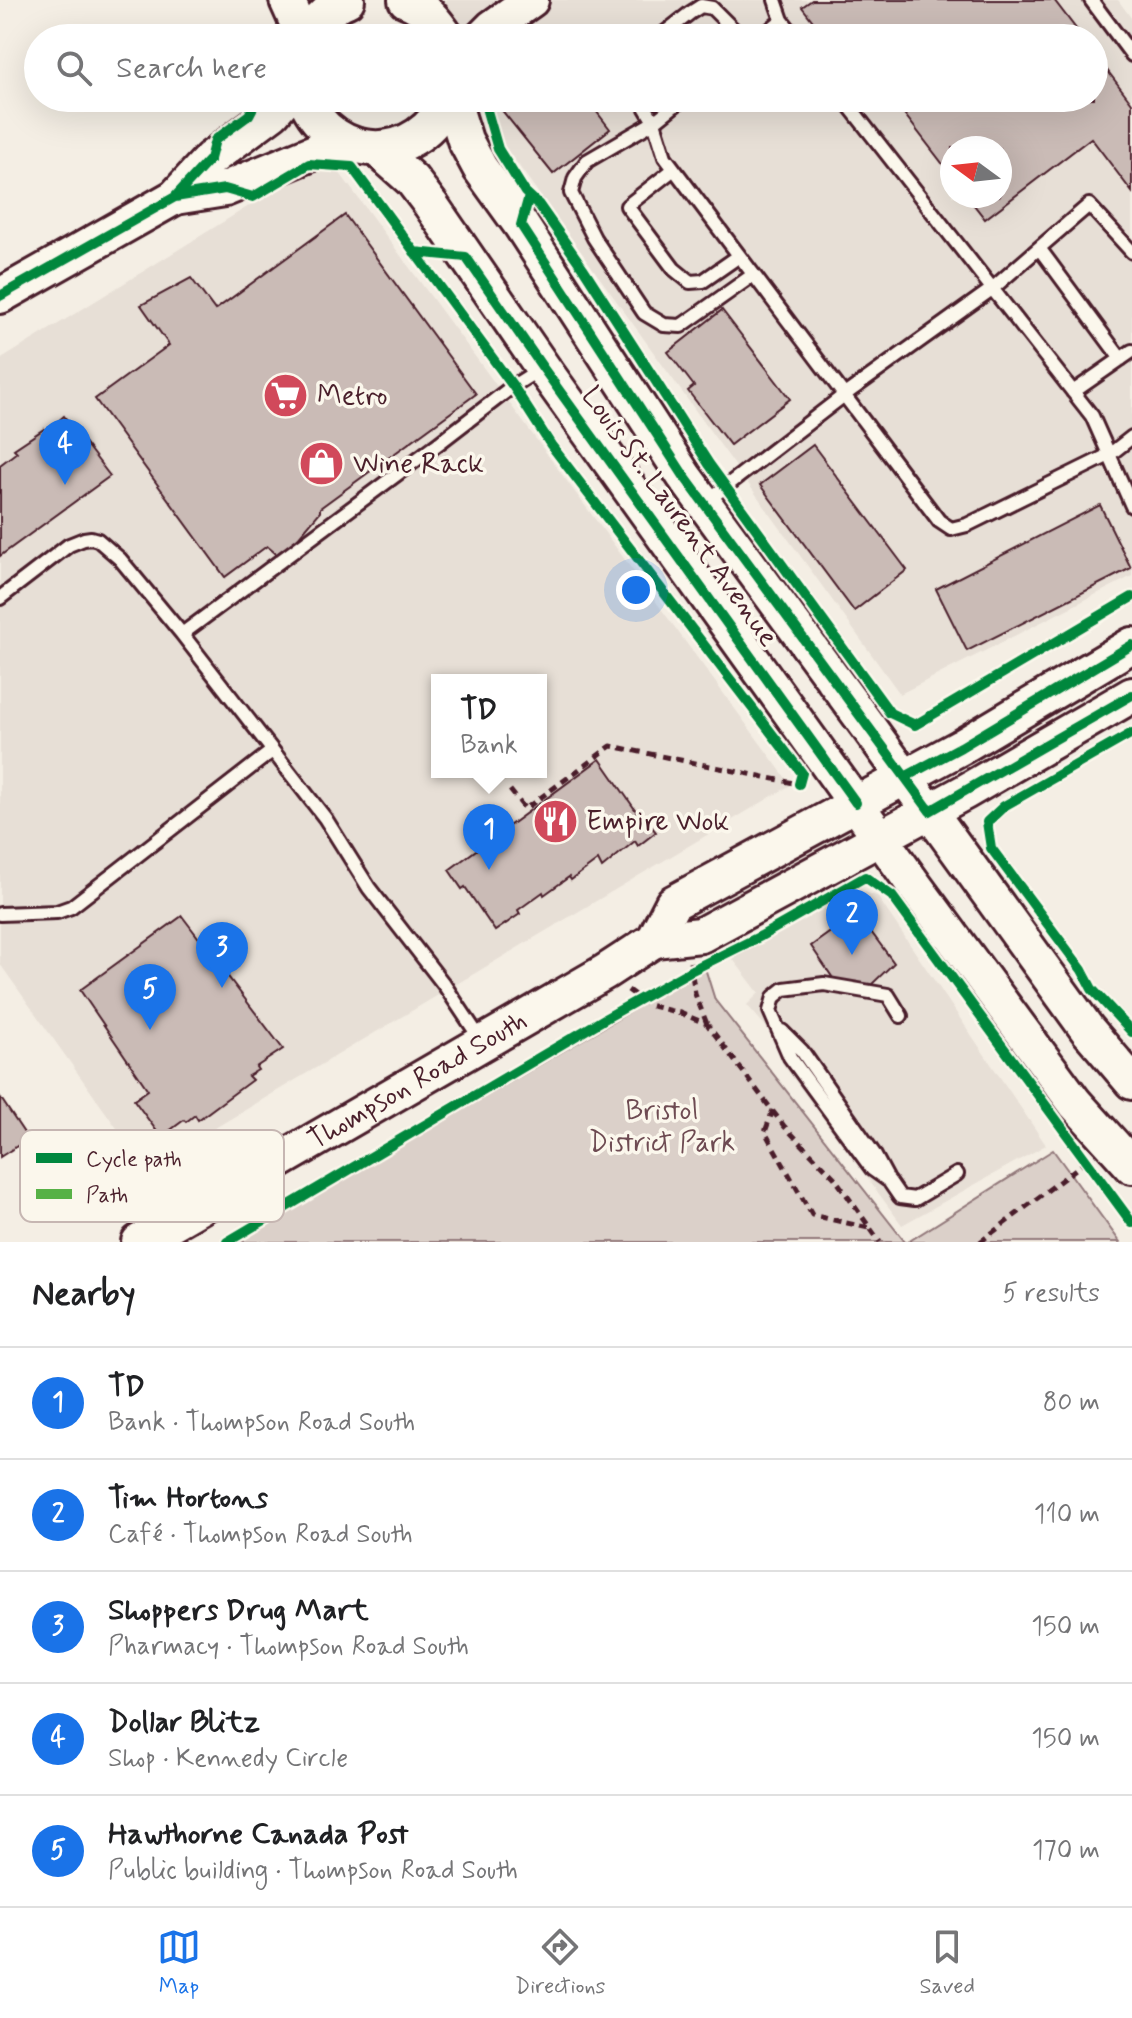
<!DOCTYPE html>
<html lang="en">
<head>
<meta charset="utf-8">
<style>
	body { margin:0; font-family:Mynerve,sans-serif; background:#f6f6f6; color:#202124 }
	.compass { position:absolute; left:940px; top:136px; width:72px; height:72px; border-radius:50%; background:#fff; box-shadow:0 8px 32px #0002; rotate:285deg }
	.you { position:absolute; left:636px; top:590px; width:28px; height:28px; margin:-20px; border:6px solid #fff; border-radius:50%; background:#1a73e8; box-shadow:0 0 0 12px #1a73e833 }
	.badge { display:grid; place-items:center; width:52px; height:52px; border-radius:50%; background:#1a73e8; color:#fff; font-size:26px; font-weight:700 }
	.pin { position:absolute; translate:-50% -66px; filter:drop-shadow(0 2px 4px #0008) }
	.pin::after { content:''; position:absolute; top:42px; width:28px; height:24px; background:inherit; clip-path:polygon(0 0,100% 0,50% 100%) }
	.popup { position:absolute; left:431px; top:674px; width:116px; height:104px; box-sizing:border-box; display:grid; place-content:center; border-radius:0px; background:#fff; filter:drop-shadow(0 2px 6px #0005); font-size:26px; white-space:nowrap; color:#757577 }
	.popup b { font-size:30px; color:#202124 }
	.popup::after { content:''; position:absolute; left:50%; top:100%; margin-left:-16px; border:16px solid transparent; border-top-color:#fff }
	.list { margin:0; padding:0; list-style:none }
	h2 { display:flex; justify-content:space-between; align-items:center; height:104px; margin:0; padding:0 32px; font-size:34px }
	h2 small { font-size:26px; font-weight:400; color:#757577 }
	.list li { display:grid; grid-template-columns:52px 1fr auto; gap:24px; align-items:center; box-sizing:border-box; height:112px; padding:0 32px; border-top:2px solid #e0e0e0 }
	.list b { display:block; font-size:30px; white-space:nowrap }
	.list p { margin:0; font-size:26px; white-space:nowrap; color:#757577 }
	.list em { font-size:26px; font-style:normal; color:#757577 }
	.icon { flex:none; width:44px; height:44px; fill:none; stroke:currentColor; stroke-width:2; stroke-linecap:round; stroke-linejoin:round }
	.map { position:relative; flex:none; width:1132px; height:1242px; overflow:hidden }
	.search { position:absolute; background:#fff; box-shadow:0 8px 32px #0002; left:24px; right:24px; top:24px; height:88px; display:flex; align-items:center; gap:20px; box-sizing:border-box; padding:0 28px; border-radius:44px; color:#757577; font-size:30px }
	.sheet { height:664px; background:#fff }
	nav { display:flex; justify-content:space-around; align-items:center; box-sizing:border-box; height:112px; border-top:2px solid #e0e0e0; background:#fff; font-size:22px; color:#757577 }
	nav a { display:grid; justify-items:center; gap:4px }
	nav .on { color:#1a73e8 }
	.map>svg:first-child { display:block }
	.built { fill:#e7dfd6; fill-rule:evenodd }
	.green { fill:#dbd0c9; stroke:#92787a; stroke-width:2 }
	.building { fill:#cabbb6; stroke:#4a1f2b; stroke-width:2 }
	.lines { fill:none; stroke-linecap:round; stroke-linejoin:round }
	.lane-casing { stroke:#4a1f2b; stroke-width:18 }
	.secondary-casing { stroke:#4a1f2b; stroke-width:40 }
	.path { stroke:#4a1f2b; stroke-width:5; stroke-dasharray:8 6; stroke-linecap:butt }
	.lane { stroke:#fbf7ec; stroke-width:12 }
	.secondary { stroke:#fbf7ec; stroke-width:34 }
	.quiet { stroke:#57b146; stroke-width:8; stroke-dasharray:16 8; stroke-linecap:butt }
	.cycleway-casing { stroke:#fbf7ec; stroke-width:15 }
	.cycleway { stroke:#00873e; stroke-width:10 }
	.labels { text-anchor:middle; dominant-baseline:central; stroke-width:7; stroke-linejoin:round; paint-order:stroke }
	.poi-label { font-size:28px; fill:#4a1f2b; stroke:#fbf7ec; text-anchor:start }
	.street-label { font-size:28px; fill:#4a1f2b; stroke:#fbf7ec }
	.park-label { font-size:28px; fill:#6e4b52; stroke:#fbf7ec }
	.key { fill:#fbf7ec; stroke:#c6b6b2; stroke-width:2 }
	.key-label { font-size:22px; fill:#4a1f2b }
</style>
</head>
<body>
<div class="map">
<svg width="1132" height="1242" viewBox="0 0 1132 1242">
	<rect width="100%" height="100%" fill="#f4eee4"/>
	<filter id="ink" filterUnits="userSpaceOnUse"><feTurbulence type="fractalNoise" baseFrequency=".0125" numOctaves="2"/><feDisplacementMap in="SourceGraphic" scale="16" xChannelSelector="R" yChannelSelector="G"/><feConvolveMatrix kernelMatrix="1 2 1 2 8 2 1 2 1" color-interpolation-filters="sRGB"/></filter>
	<g filter="url(#ink)">
		<path class="built" d="M400,0H1118L1132,19V576L900,694L470,98H1094V38H427ZM952,148H1000V196H952Z
			M328,157L791,785L146,1169L0,964V360ZM437,680H541V772H437Z
			M850,887L877,896L1046,1145L902,1225L782,1063L774,1036L747,1005L759,993L729,954Z"/>
		<path class="green" d="M705,968L715,1000L905,1242H238Z
			M1053,1150L1120,1242H908Z"/>
		<path class="building" d="M812,0H1054L1083,38H826L802,7Z
			M1094,53L1132,103V192L1091,138L985,219L967,196H1000V148H952V176L892,98H1094Z
			M513,98H586L610,129L553,174L500,108Z
			M345,215L476,394L320,508V512L281,558L267,546L225,577L95,399L169,345L141,305L191,278L215,310Z
			M722,310L790,399L730,445L688,391L694,386L668,352Z
			M64,416L110,476L0,556V465L17,452L14,449L44,429L46,432Z
			M813,445L907,570L854,611L760,485Z
			M1100,505L1131,568L967,651L936,589Z
			M600,759L641,818L643,816L656,832L638,846L635,841L602,868L598,860L571,880L569,877L544,895L543,892L518,910L520,914L495,931L465,887L462,889L449,870Z
			M857,913L894,963L869,987L835,981L811,946Z
			M182,916L283,1049L256,1067L258,1070L248,1076L252,1080L198,1120L195,1115L186,1122L184,1120L161,1137L134,1100L148,1090L80,990Z
			M0,1097L28,1139L0,1157Z"/>
		<g class="lines">
			<defs>
				<path id="lane" d="M775,0L782,20L796,38
					M1091,0L1132,55
					M658,38L690,13L701,6L712,8L742,38
					M760,38L782,20
					M640,98L654,122L587,161L575,178L571,193L594,238L644,313L664,325L681,326L753,275
					M684,98L654,122L665,157L939,521L951,529L967,525L1109,455L1132,437
					M843,98L1092,416L1132,506
					M674,169L627,206L674,269L690,282L703,281L739,256
					M1039,248L1089,205L1132,252
					M1073,392L1132,351
					M707,501L843,396L992,289L1039,248L1121,359
					M0,598L69,545L84,539L91,538L98,540L120,559L182,634L325,818L369,888L445,986L481,1040
					M182,634L439,443L513,386L540,369
					M0,914L57,912L71,907L272,751
					M901,1016L888,995L824,984L784,989L774,997L770,1011L790,1057L872,1169L889,1181L900,1197L915,1199L957,1174
					M782,1031L802,1051L874,1154L887,1178"/>
				<g id="secondary">
					<path d="M287,0L304,38"/>
					<path d="M406,0C425,7 436,22 447,38"/>
					<path d="M307,38C317,22 329,7 347,0"/>
					<path d="M482,38L493,27L531,0"/>
					<path d="M305,98C334,165 419,165 448,98"/>
					<path d="M453,98L457,114L465,140L480,168L521,225L684,476L869,728L1087,1029L1132,1082"/>
					<path d="M377,149L412,180L431,205L543,368L912,882L1075,1103L1132,1166"/>
					<path d="M175,197L225,189L322,149L352,145"/>
					<path d="M0,296L175,197L210,159L273,112L285,98"/>
					<path d="M654,940L701,935L965,792L1132,695"/>
					<path id="s1" d="M139,1242L605,972L654,940L673,903L961,747L1132,645"/>
				</g>
			</defs>
			<use href="#lane" class="lane-casing"/>
			<use href="#secondary" class="secondary-casing"/>
			<path class="path" d="M510,790L525,809L611,746L799,784
				M690,962L695,994L707,1024
				M628,990L648,1005L680,1013L707,1024L784,1126L834,1177L880,1242
				M773,1110L765,1132L812,1215L869,1228
				M980,1242L1086,1161"/>
			<use href="#lane" class="lane"/>
			<use href="#secondary" class="secondary"/>
			<path class="quiet" d="M521,38L534,26"/>
			<defs>
				<path id="cycleway" d="M485,98V104L498,149L525,192L539,205L583,268L709,464L890,713L915,725L1132,597
					M529,196L521,225L684,476L930,811L1132,695
					M175,197L225,189L253,197L309,164L352,167L513,386L551,445L802,773L799,784
					M414,252L466,257L543,368L856,803
					M0,296L175,197L210,159L215,140L249,115L258,98
					M1132,733L1004,806L987,822L991,848L1082,970L1092,989L1132,1032
					M905,777L961,747L1132,645
					M227,1242L606,1018L690,971L761,936L865,877L892,896L1132,1223"/>
			</defs>
			<use href="#cycleway" class="cycleway-casing"/>
			<use href="#cycleway" class="cycleway"/>
		</g>
	</g>
	<defs>
		<symbol id="supermarket-disc" viewBox="-11 -11 22 22"><circle r="9.5" fill="#d1495b" stroke="#fbf7ec"/><path d="M-6-5.5h2.5l.6 2H6L4.5 2H-2.5L-4.4-4H-6ZM-1.5 3.2a1.3 1.3 0 1 0 .1 0ZM3 3.2a1.3 1.3 0 1 0 .1 0Z" fill="#fff"/></symbol>
		<symbol id="shop-disc" viewBox="-11 -11 22 22"><circle r="9.5" fill="#d1495b" stroke="#fbf7ec"/><path d="M-5-2.5h2.3a2.7 3.5 0 0 1 5.4 0H5L5.5 6h-11ZM-1.5-2.5h3a1.5 2.3 0 0 0-3 0Z" fill="#fff"/></symbol>
		<symbol id="restaurant-disc" viewBox="-11 -11 22 22"><circle r="9.5" fill="#d1495b" stroke="#fbf7ec"/><path d="M-5-6h1v4h1v-4h1v4h1v-4h1v5L-1.5 .5V6h-2V.5L-5-1ZM5-6V6H3V1.5H1.5Q1.5-4 5-6Z" fill="#fff"/></symbol>
	</defs>
	<g fill-rule="evenodd">
		<use href="#supermarket-disc" x="260" y="370" width="51" height="51"/>
		<use href="#shop-disc" x="296" y="438" width="51" height="51"/>
		<use href="#restaurant-disc" x="530" y="796" width="51" height="51"/>
	</g>
	<g class="labels">
		<g class="poi-label">
			<text x="317" y="396">Metro</text>
			<text x="353" y="464">Wine Rack</text>
			<text x="586" y="822">Empire Wok</text>
		</g>
		<g class="street-label">
			<text transform="translate(679 517) rotate(54)">Louis St. Laurent Avenue</text>
			<text stroke="none"><textPath href="#s1" startOffset="322">Thompson Road South</textPath></text>
		</g>
		<g class="park-label">
			<text x="662" y="1111">Bristol<tspan x="662" dy="32">District Park</tspan></text>
		</g>
	</g>
	<rect x="20" y="1130" width="264" height="92" rx="12" class="key"/>
	<rect x="36" y="1153" width="36" height="10" fill="#00873e"/>
	<rect x="36" y="1189" width="36" height="10" fill="#57b146"/>
	<g class="key-label">
		<text x="86" y="1166">Cycle path</text>
		<text x="86" y="1202">Path</text>
	</g>
</svg>
<svg class="compass" viewBox="-18 -18 36 36"><path d="M0-13l5 13h-10z" fill="#e53935"/><path d="M0 13l5-13h-10z" fill="#757577"/></svg>
<div class="you"></div>
<div class="pin badge" style="left:489px;top:870px">1</div>
<div class="popup"><b>TD</b>Bank</div>
<div class="pin badge" style="left:852px;top:955px">2</div>
<div class="pin badge" style="left:222px;top:988px">3</div>
<div class="pin badge" style="left:65px;top:485px">4</div>
<div class="pin badge" style="left:150px;top:1030px">5</div>
<div class="search"><svg class="icon" aria-label="search" viewBox="0 0 24 24"><circle cx="10" cy="10" r="6"/><path d="M15 15l6 6"/></svg>Search here</div>
</div>
<section class="sheet">
<h2>Nearby<small>5 results</small></h2>
<ul class="list">
<li><span class="badge">1</span><div><b>TD</b><p>Bank · Thompson Road South</p></div><em>80 m</em></li>
<li><span class="badge">2</span><div><b>Tim Hortons</b><p>Café · Thompson Road South</p></div><em>110 m</em></li>
<li><span class="badge">3</span><div><b>Shoppers Drug Mart</b><p>Pharmacy · Thompson Road South</p></div><em>150 m</em></li>
<li><span class="badge">4</span><div><b>Dollar Blitz</b><p>Shop · Kennedy Circle</p></div><em>150 m</em></li>
<li><span class="badge">5</span><div><b>Hawthorne Canada Post</b><p>Public building · Thompson Road South</p></div><em>170 m</em></li>
</ul>
</section>
<nav>
<a class="on"><svg class="icon" aria-label="map" viewBox="0 0 24 24"><path d="M3 6l6-2 6 2 6-2v14l-6 2-6-2-6 2zM9 4v14M15 6v14"/></svg>Map</a>
<a><svg class="icon" aria-label="directions" viewBox="0 0 24 24"><path d="M12 3l9 9-9 9-9-9zM9 14v-3h6M13 9l2 2-2 2"/></svg>Directions</a>
<a><svg class="icon" aria-label="saved" viewBox="0 0 24 24"><path d="M7 4h10v16l-5-4-5 4z"/></svg>Saved</a>
</nav>
</body>
</html>
